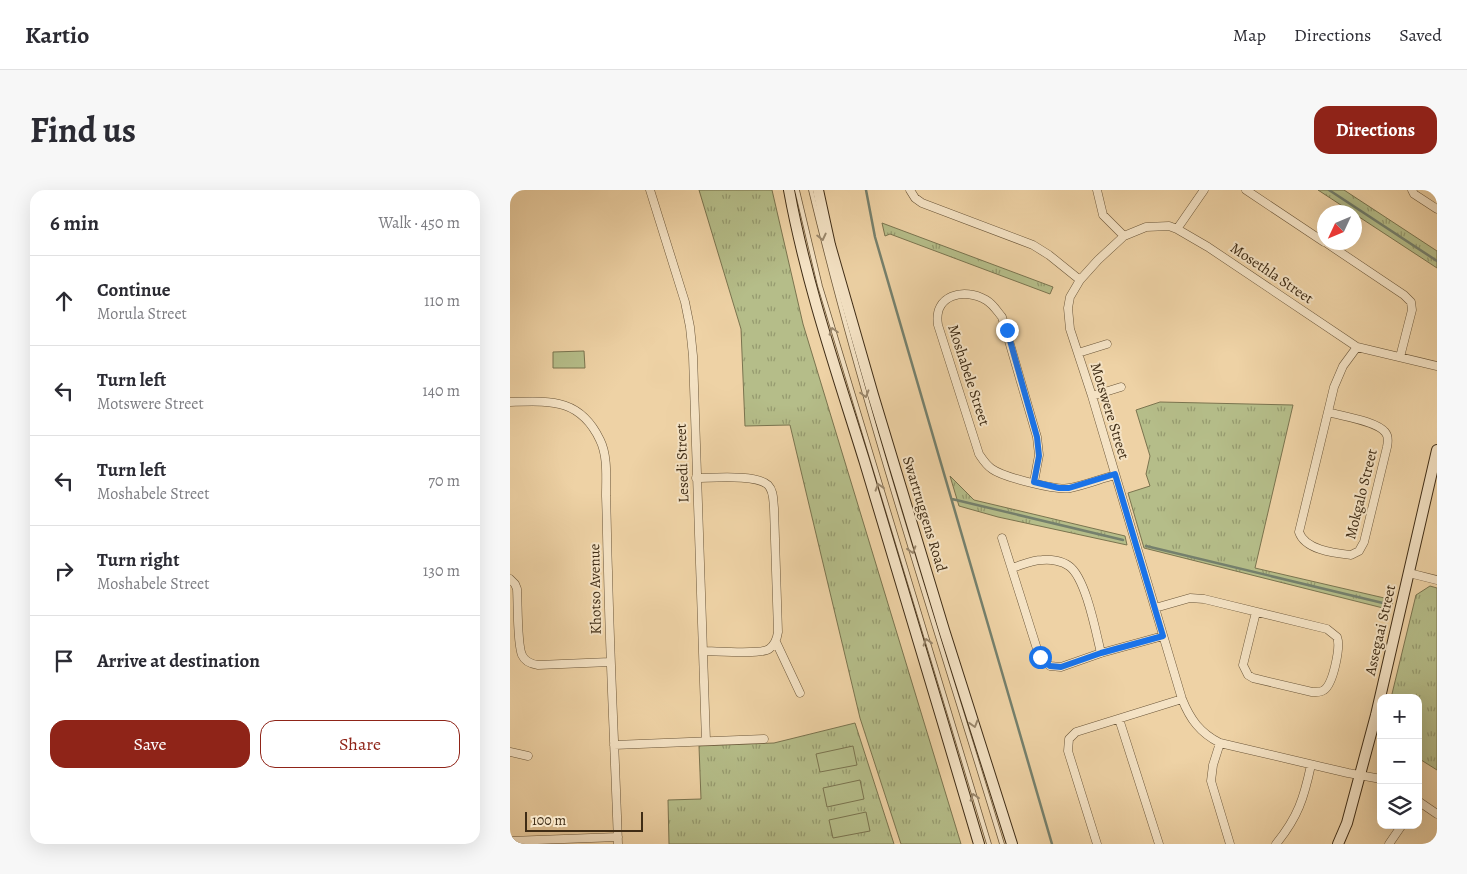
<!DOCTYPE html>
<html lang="en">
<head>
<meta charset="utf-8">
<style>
	body { margin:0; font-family:Alegreya,serif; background:#f7f7f7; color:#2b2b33 }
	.controls { position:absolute; right:15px; bottom:15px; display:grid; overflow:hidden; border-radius:10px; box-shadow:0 5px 20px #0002 }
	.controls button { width:45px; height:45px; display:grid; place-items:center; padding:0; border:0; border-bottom:1px solid #e1e1e2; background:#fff; color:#2b2b33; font:25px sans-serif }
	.compass { position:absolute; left:807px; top:15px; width:45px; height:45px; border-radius:50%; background:#fff; box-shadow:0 5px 20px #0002; rotate:226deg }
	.scale { position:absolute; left:15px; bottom:12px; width:118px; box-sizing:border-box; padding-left:5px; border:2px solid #3f2c15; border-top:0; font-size:14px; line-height:18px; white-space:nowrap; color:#3f2c15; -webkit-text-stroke:4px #f4e2c4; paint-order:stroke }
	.stop { position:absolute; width:15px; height:15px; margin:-11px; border:4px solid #1a73e8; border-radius:50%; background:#fff }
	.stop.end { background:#1a73e8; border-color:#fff; box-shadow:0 1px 5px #0008 }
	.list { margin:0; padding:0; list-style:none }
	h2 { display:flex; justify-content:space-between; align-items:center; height:65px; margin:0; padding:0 20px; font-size:21px }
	h2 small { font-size:16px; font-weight:400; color:#7c7c81 }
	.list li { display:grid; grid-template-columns:32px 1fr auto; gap:15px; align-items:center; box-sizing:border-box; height:90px; padding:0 20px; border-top:1px solid #e1e1e2 }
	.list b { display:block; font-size:19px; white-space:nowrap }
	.list p { margin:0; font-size:16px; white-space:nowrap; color:#7c7c81 }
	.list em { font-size:16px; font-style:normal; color:#7c7c81 }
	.actions { display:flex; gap:10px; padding:15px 20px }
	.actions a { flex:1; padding:11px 0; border:1px solid #8f2418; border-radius:15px; text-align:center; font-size:18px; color:#8f2418 }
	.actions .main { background:#8f2418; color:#fff }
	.icon { flex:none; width:28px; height:28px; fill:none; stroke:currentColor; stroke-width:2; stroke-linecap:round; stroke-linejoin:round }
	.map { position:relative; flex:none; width:927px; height:654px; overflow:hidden; border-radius:15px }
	header { display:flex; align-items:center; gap:30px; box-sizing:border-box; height:70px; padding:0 25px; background:#fff; border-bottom:1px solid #e1e1e2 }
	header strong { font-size:24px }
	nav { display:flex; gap:28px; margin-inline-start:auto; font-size:18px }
	.intro { display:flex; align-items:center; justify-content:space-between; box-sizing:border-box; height:120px; padding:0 30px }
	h1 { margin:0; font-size:35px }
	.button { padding:12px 22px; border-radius:15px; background:#8f2418; color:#fff; font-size:18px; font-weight:700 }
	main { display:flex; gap:30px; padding:0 30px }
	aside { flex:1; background:#fff; border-radius:15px; box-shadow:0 5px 20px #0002 }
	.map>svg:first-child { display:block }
	.grass { fill:url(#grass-tufts); stroke:#7a744f }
	.garden { fill:#b5bd89; stroke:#7a744f }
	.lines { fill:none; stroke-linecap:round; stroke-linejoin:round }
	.stream { stroke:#75806d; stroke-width:2.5 }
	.lane-casing { stroke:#6b5639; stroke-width:5.5 }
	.street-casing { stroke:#6b5639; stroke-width:9 }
	.secondary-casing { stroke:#3f2c15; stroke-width:12 }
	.lane { stroke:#f4e2c4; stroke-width:4 }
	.street { stroke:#f4e2c4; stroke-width:8 }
	.secondary { stroke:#f4e2c4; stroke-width:10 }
	.oneway { stroke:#9a876c }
	.route { stroke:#1a73e8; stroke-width:6 }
	.labels { text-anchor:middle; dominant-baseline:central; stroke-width:4; stroke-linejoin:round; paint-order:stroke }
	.street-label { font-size:15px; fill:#3f2c15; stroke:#f4e2c4 }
</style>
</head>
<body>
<header>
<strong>Kartio</strong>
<nav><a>Map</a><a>Directions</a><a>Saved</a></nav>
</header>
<div class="intro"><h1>Find us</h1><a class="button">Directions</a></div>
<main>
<aside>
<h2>6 min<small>Walk · 450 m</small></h2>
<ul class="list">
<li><svg class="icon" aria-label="ahead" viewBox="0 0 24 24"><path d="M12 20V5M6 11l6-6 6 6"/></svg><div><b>Continue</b><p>Morula Street</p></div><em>110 m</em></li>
<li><svg class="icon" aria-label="left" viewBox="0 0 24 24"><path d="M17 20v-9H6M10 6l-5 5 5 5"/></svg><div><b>Turn left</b><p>Motswere Street</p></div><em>140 m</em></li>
<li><svg class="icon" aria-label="left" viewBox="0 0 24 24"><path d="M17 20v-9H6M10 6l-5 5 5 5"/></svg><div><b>Turn left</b><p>Moshabele Street</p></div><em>70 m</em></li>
<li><svg class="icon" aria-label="right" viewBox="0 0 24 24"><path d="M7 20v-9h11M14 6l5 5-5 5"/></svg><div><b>Turn right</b><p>Moshabele Street</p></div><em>130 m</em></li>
<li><svg class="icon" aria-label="arrive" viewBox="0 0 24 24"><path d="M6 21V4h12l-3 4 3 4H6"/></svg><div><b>Arrive at destination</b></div></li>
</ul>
<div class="actions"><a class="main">Save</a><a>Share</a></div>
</aside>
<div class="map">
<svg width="927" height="654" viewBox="0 0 927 654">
	<defs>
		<pattern id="grass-tufts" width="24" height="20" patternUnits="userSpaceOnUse" patternTransform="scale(1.25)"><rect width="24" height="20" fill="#b5bd89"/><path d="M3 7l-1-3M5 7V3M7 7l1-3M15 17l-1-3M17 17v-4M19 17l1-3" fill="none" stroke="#959a6f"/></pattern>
	</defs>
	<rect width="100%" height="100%" fill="#eed2a5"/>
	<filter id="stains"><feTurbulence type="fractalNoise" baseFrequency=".004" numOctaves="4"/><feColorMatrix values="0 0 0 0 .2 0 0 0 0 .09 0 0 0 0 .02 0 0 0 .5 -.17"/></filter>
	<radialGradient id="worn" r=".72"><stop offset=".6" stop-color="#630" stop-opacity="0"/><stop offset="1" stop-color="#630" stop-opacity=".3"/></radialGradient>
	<path class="grass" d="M189,0H262L293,134L451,654H391L350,528L280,235L235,236L231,139Z
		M808,0H834L927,61V78Z
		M372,33L543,97L540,104L380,44L375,46Z
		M650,212L783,215L745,378L883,410L881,420L634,358L618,303L640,296L636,284L640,266L626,220Z
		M440,286L464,310L615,346L617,355L488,327L449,316Z
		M920,396L927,398V580L908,568V508H881L906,405Z
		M345,533L384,654H159L158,610L191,609L189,556L264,553Z"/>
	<path class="garden" d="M74,161L75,178H43V162Z
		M343,556L347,575L310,582L306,564Z
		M350,590L354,609L317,617L313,598Z
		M356,622L360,641L323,648L319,630Z"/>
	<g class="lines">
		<path class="stream" d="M356,0L365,47L542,654
			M819,0L927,71
			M442,309L613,350
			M636,356L877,414"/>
		<defs>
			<path id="lane" d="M287,0L310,96L479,654
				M301,0C354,221 426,437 492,654"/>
			<path id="street" d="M140,0L175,112L180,137L183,166L196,551
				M400,0L405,8L412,13L523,55L539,65L570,90
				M587,0L593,25L614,46
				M736,0L814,52
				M902,0L904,4L927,19
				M667,39L694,0
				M815,52L894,105L901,112L902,120L890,167
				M568,163L597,154
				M582,206L611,197
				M0,212C40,211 70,208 90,250C98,266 96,288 96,306C97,331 97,356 98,381C100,472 105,563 108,654
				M818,222C831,226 867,231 875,242C879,246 878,252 877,257L854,352L849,361L841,365C824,363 795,360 789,342L824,197L833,176L847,157
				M186,288C202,288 247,284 258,295C264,301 263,310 264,318L268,442C267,449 265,455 259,459C250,465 206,461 193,461
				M524,292L529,265L527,247L492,127C487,121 483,114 476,110C454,97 423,105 428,135L469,264C473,270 476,275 482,279C493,287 547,301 560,298C575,295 590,289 605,285
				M492,348L528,462L530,467L540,476L551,477L591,463L653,446
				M502,378C512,375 522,370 532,370C541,369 552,371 559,376C576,388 586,443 591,463
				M899,383L927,390
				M0,389L5,394L7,399C8,413 7,454 12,465C15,472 21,474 28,475L100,472
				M645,418L680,408L694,409L817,439L827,447C831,457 823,494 814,500C810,503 806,502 802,502L743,488L738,485L733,475L746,422
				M266,452L290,503
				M609,529L649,654
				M710,553L703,575L701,591L720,654
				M104,555L254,549
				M0,562L18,566
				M871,589L838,583L710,553C690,543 680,529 672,509L582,206L560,139L558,118L560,107L570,90L588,70L614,46L636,37L659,36L667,39L698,57L847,157L927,176
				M908,611L927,624
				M0,651L108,647
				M587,654L558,561L559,549L566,542L672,509
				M766,654C788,627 794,608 801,575
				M879,654L892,635"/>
			<path id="secondary" d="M279,0C296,93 327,183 355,273C394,400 431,527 469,654
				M308,0L320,55L363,205L434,440L502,654
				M828,654L837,633L866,525L927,260"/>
		</defs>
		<use href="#lane" class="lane-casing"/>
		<use href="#street" class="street-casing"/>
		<use href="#secondary" class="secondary-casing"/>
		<use href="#lane" class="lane"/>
		<use href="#street" class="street"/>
		<use href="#secondary" class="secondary"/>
	</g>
	<defs><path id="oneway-chevron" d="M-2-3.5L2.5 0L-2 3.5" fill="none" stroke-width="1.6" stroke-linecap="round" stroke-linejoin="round" transform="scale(1.25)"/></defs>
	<g class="oneway">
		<use href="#oneway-chevron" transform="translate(312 47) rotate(77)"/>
		<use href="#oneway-chevron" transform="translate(323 141) rotate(-106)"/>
		<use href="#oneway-chevron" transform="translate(355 204) rotate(74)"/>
		<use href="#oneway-chevron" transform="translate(369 297) rotate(-107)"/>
		<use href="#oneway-chevron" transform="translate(402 360) rotate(73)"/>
		<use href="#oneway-chevron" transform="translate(417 452) rotate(-107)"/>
		<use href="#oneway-chevron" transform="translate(464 534) rotate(73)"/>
		<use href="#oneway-chevron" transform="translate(464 607) rotate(-107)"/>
	</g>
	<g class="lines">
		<path class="route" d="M497,140L527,247L529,266L524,292L549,298H559L605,284L653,446L591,463L551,477L540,476L530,467"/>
	</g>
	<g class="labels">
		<g class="street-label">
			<text transform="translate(762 83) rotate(34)">Mosethla Street</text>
			<text transform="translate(459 185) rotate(72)">Moshabele Street</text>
			<text transform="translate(600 221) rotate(73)">Motswere Street</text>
			<text transform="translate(172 273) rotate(-92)">Lesedi Street</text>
			<text transform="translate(851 304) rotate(-76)">Mokgalo Street</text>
			<text transform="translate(415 324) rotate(73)">Swartruggens Road</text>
			<text transform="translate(85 399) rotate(-91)">Khotso Avenue</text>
			<text transform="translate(870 440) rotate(-77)">Assegaai Street</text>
		</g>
	</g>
	<rect width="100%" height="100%" filter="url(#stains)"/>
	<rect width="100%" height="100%" fill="url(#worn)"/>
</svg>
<div class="controls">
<button>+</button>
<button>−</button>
<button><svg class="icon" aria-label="layers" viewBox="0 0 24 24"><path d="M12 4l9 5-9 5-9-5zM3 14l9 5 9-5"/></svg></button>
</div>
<svg class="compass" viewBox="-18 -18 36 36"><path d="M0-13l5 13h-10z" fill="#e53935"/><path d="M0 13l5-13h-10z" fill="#7c7c81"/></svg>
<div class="scale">100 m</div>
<div class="stop" style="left:530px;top:467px"></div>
<div class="stop end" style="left:497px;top:140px"></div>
</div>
</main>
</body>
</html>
